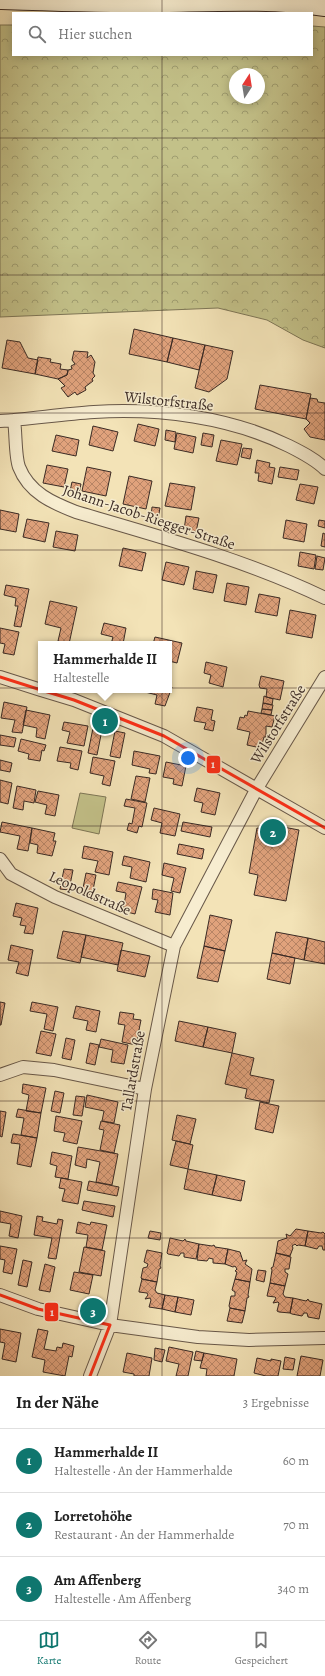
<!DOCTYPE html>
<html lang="de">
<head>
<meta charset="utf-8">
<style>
	body { margin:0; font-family:Alegreya,serif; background:#f6f6f6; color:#222 }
	.compass { position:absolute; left:229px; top:68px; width:36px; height:36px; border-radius:50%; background:#fff; box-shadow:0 2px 10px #0003; rotate:12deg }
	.you { position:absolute; left:188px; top:758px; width:14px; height:14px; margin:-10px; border:3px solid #fff; border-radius:50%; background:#1a73e8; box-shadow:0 0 0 6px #1a73e833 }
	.badge { display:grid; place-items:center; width:26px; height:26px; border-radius:50%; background:#0f766e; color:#fff; font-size:13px; font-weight:700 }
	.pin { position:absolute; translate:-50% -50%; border:2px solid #fff; box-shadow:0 1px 4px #0006 }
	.popup { position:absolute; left:38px; top:641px; width:134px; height:52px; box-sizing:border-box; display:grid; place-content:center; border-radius:0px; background:#fff; filter:drop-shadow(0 1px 3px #0005); font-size:13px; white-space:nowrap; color:#767676 }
	.popup b { font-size:15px; color:#222 }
	.popup::after { content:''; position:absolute; left:50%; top:100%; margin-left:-8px; border:8px solid transparent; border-top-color:#fff }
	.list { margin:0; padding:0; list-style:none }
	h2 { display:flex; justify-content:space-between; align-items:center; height:52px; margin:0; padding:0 16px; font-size:17px }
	h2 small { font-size:13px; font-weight:400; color:#767676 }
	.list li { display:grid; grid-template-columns:26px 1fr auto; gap:12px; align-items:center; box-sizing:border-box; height:64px; padding:0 16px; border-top:1px solid #e0e0e0 }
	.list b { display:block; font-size:15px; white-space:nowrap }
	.list p { margin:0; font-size:13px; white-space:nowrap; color:#767676 }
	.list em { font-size:13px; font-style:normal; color:#767676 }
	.icon { flex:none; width:22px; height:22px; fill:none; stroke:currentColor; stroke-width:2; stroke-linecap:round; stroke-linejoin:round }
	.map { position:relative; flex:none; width:325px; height:1376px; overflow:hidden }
	.search { position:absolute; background:#fff; box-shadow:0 2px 10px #0003; left:12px; right:12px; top:12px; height:44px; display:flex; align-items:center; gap:10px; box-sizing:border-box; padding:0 14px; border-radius:0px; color:#767676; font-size:15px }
	.sheet { height:244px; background:#fff }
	nav { display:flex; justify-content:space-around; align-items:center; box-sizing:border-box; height:56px; border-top:1px solid #e0e0e0; background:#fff; font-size:11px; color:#767676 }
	nav a { display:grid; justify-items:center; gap:2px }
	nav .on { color:#0f766e }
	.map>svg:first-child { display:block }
	.green { fill:#c3c189; stroke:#7e7656 }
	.forest { fill:url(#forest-crowns); stroke:#7e7656; fill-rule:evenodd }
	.building { fill:url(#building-cross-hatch); stroke:#3a2a24 }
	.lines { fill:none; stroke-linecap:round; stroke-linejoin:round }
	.minor-casing { stroke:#685849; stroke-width:14 }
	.secondary-casing { stroke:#3a2a24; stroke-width:18 }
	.minor { stroke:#f7edd0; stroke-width:12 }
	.secondary { stroke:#f7edd0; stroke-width:16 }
	.bus-1-casing { stroke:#f7edd0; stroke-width:6 }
	.bus-1 { stroke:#ff2e17; stroke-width:3 }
	.grid { fill:none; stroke:#3a2a24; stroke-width:1; stroke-opacity:0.55 }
	.labels { text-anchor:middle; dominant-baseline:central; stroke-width:3; stroke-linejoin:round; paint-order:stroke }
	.street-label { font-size:15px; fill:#3a2a24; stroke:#f7edd0 }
	.line-badge { stroke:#f7edd0; stroke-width:1.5 }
	.badge-label { font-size:11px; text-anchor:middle; font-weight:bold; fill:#fff }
</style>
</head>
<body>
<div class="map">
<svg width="325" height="1376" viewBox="0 0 325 1376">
	<defs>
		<pattern id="forest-crowns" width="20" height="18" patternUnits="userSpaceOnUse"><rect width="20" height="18" fill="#c3c189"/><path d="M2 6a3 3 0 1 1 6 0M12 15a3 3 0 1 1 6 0" fill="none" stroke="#9f9d70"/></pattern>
		<pattern id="building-cross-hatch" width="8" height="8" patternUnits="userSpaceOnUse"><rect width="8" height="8" fill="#e0a27c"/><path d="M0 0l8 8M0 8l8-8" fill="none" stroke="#b78465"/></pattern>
	</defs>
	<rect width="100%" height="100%" fill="#f3e3b7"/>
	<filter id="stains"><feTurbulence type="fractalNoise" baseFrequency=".005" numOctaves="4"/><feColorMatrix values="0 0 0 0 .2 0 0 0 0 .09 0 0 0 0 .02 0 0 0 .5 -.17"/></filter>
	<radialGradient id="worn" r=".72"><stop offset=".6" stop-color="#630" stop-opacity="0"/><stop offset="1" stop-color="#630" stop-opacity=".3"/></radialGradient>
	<path class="green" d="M80,793L106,797L99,834L72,828Z"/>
	<path class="forest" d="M0,25H13V55H312V26L325,27V348L303,340L267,320L218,308L0,317ZM235,74H259V98H235Z"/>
	<path class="building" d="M134,329L173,338L167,362L129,354Z
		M173,338L205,345L199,370L167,362Z
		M7,340L20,342L28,358L38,360L35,374L2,368Z
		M205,345L233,351L227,379L209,392L195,388Z
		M74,351L88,352L87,358L91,355L95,362L93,373L95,376L92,379L93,381L85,387L86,390L77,395L75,392L68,397L61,388L65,386L58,379L67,375L68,370L72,369L71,366L75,364L72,360Z
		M38,357L51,359L50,362L61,364L60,369L68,370L67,375L58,379L35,374Z
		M260,385L311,394L306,419L255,409Z
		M310,398L317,399L318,402L325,403V440L310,437L304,429L310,423L306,419Z
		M138,424L159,429L155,446L134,441Z
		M93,426L118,432L113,451L89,445Z
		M166,430L176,432L175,442L165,440Z
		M177,433L196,437L193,453L174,449Z
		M203,433L214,435L212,447L201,445Z
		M56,435L79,440L76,456L52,451Z
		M221,440L242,444L237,465L216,461Z
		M243,448L252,449L250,459L241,457Z
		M257,460L270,463L269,467L275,468L272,484L258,481L259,473H255Z
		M47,465L68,469L64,487L43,483Z
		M87,467L111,472L106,496L82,491Z
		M280,467L299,470L297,480L278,477Z
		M129,476L152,481L146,509L123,504Z
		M72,482L81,484L79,493L70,491Z
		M170,483L195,487L191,510L165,506Z
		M300,484L318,487L314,504L296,500Z
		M152,507L160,508L158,519L151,517Z
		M0,510L19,514L16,532L0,529Z
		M186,516L199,518L196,532L184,530Z
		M27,519L49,523L45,542L23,537Z
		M286,520L307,524L304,542L283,538Z
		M319,520L325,521V528L318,526Z
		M56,531L78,535L75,551L53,547Z
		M323,533L325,534V547L321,546Z
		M123,548L146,553L142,571L119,566Z
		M300,552L316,555L314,569L298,566Z
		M317,556L325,558L323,570L315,569Z
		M166,562L189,567L184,585L162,580Z
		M196,571L217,575L213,593L193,589Z
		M227,583L249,587L246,605L224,601Z
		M6,585L29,589L21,627L14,626L18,606H15L16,598L4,595Z
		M259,594L280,598L277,616L255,612Z
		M50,601L77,607L69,644L58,641L61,628L45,624Z
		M290,610L316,615L312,638L286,633Z
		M104,623L126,628L123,644H111L113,637L101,634Z
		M0,628L19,632L14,655L3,653L5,644L0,643Z
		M155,637L182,643L177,663L169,661V644H153Z
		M206,662L227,667L223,687L209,683L211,675L204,673Z
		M261,676L284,681L280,700L266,697L267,689L260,688L259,685Z
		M169,686L172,687L165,706L155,704L157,695L145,692L146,690H169Z
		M264,696L273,699L272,705L263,703Z
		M4,702L27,707L22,733L12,732L15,720L1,718Z
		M263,703L273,705L272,710L262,709Z
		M197,707L213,710L211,720L215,721L213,731L204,729L206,723L194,721Z
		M262,709L272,710L271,715L261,713Z
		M26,710L50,715L45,739L36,737L37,728L23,725Z
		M248,711L275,716L272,727L266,726V737H264L261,748L247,745L250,732L237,729L240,717L244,718L245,715L247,716Z
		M64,722L88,726L84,746L67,743L70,732L62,730Z
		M93,728L102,730L97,755L88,753Z
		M115,731L125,733L120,758L110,756Z
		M0,735L16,738L14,747L0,745Z
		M21,739L46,745L44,751L42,750L40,761L28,759L29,754L18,751Z
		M60,747L82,751L78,770L70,768L71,763L57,761Z
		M134,751L160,756L156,774L149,773L150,769L132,765Z
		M93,757L115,761L110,786L102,784L104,776L90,773Z
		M0,760L12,763L10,772L0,770Z
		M166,762L186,766L182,786L173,784L174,779L163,777Z
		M136,776L150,778L145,802L131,799Z
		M0,780L12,783L8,804L0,802Z
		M17,786L36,790L34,803L24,801L23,810L13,808Z
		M197,788L220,793L215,815L201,812L203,803L194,801Z
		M38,791L59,795L55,816L45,814L47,805L35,802Z
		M126,799L147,803L142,827L139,826L137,833L127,830L129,823L132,824L135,808L124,806Z
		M154,808L180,814L175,836L160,833L162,823L151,820Z
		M2,822L32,828L28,851L17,849L20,836L0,832Z
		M183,822L212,827L210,837L181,831Z
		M278,826L299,830L286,901L254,895L258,875L249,873L257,828L276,831Z
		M32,828L55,833L53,841H56L52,856L37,853L38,845L30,843Z
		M179,844L204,849L202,859L177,854Z
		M84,846L113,852L109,875L95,872L98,861L82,858Z
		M124,856L150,862L146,882L130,878L132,867L122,865Z
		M164,863L186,868L180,893L171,891L174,878L162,875Z
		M64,869L73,870L69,890L60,889Z
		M86,873L96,875L92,895L82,893Z
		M118,882L142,887L135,914L123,911L126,893L116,891Z
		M153,889L173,893L170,915L155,912L158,900L152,899Z
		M16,903L38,908L33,934L24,933L26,926L20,925L22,918L13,916Z
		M210,915L232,920L225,951L204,946Z
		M63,931L86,935L80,963L57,958Z
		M276,932L308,938L304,960L272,953Z
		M86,935L123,943L118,965L81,957Z
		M308,938L325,942V964L304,960Z
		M11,945L33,950L28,976L16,973L19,962L8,960Z
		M204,946L225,951L218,982L197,978Z
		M121,950L150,956L145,977L117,971Z
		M272,953L295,958L290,984L267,979Z
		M0,1002L5,1003L1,1025H0Z
		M32,1002L58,1007L53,1031L44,1029L47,1014L30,1011Z
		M76,1006L100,1011L96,1032L86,1030L88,1021L73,1018Z
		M120,1012L134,1014L133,1019L141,1020L136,1045L122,1042L125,1025L118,1024Z
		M179,1021L208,1027L203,1047L175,1041Z
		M208,1027L236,1033L232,1053L203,1047Z
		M41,1031L56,1034L51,1056L36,1053Z
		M66,1038L75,1040L71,1060L62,1058Z
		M101,1039L128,1045L124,1064L111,1062L113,1050L99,1047Z
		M90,1043L99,1045L95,1065L86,1063Z
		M232,1053L254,1058L250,1075L274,1080L269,1103L245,1098L247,1089L225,1084Z
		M23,1084L46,1088L41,1113L26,1111L29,1095L22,1093Z
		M55,1091L64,1093L60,1113L51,1111Z
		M87,1095L118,1102L114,1123L102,1121L104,1111L85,1107Z
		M76,1096L85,1097L82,1116L73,1115Z
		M260,1102L279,1106L273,1133L255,1129Z
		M18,1109L41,1113L37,1138L21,1135L24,1118L16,1117Z
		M0,1111L6,1112L2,1137L0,1136Z
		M177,1115L196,1119L190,1144L172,1140Z
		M56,1116L82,1121L77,1144L63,1141L65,1133L54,1131Z
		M101,1121L120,1125L114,1153L100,1150L104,1130L99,1129Z
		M13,1134L37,1138L31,1167L17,1164L20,1144L11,1143Z
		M176,1141L193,1145L188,1169L170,1165Z
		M78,1147L118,1154L112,1185L96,1182L100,1162L87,1159L86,1168L75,1165Z
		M52,1152L72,1156L68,1179L55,1177L57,1166L50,1164Z
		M188,1169L217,1175L212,1195L184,1189Z
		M217,1175L245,1181L241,1201L212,1195Z
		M61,1178L82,1182L78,1204L62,1201L65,1189L59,1188Z
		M89,1181L119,1187L117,1196L87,1190Z
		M84,1201L115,1206L113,1217L82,1210Z
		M0,1211L22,1216L18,1238L9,1236L11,1224L0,1222Z
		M37,1216L43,1217L42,1221L57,1224L58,1219L63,1220L56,1259L48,1258L52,1238L34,1235Z
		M78,1222L90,1225L91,1222L107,1225L102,1250L86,1247L88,1235L76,1233Z
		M296,1229L308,1231L305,1246L298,1245L297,1246L295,1244L292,1246L293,1248L290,1256L276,1253L278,1241L287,1238L286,1234L290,1236Z
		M150,1231L161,1233L160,1240L148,1238Z
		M308,1231L321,1233L323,1232L325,1234V1250H323L322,1246H319L317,1249L305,1246Z
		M170,1238L183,1241L185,1239L186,1241L199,1244L196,1259L184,1257V1253H181L179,1256L168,1254L167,1253Z
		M199,1244L212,1246L214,1245L215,1247L228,1249L225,1264L213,1263V1259L209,1258L207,1261L197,1260Z
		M0,1246L17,1249L12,1274L3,1272L5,1260L0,1259Z
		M84,1247L105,1251L101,1276L79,1272Z
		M228,1249L240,1252L243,1261L247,1260L245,1264L252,1269L250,1282L235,1279L237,1272L235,1271L237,1269L235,1266L233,1267L225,1264Z
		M147,1250L162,1253L160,1266L161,1268L159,1269L157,1282L142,1279L141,1278L143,1268L147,1267L148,1264L144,1262Z
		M276,1253L291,1257L289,1269H285V1272L288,1274L285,1286L270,1283L272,1270L271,1268L273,1267Z
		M23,1260L32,1262L27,1287L18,1285Z
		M45,1264L55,1267L50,1292L39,1290Z
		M258,1270L266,1271L264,1282L256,1280Z
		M74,1272L93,1275L89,1294L70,1290Z
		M142,1279L157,1282L155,1290L157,1293L165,1295L162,1309L149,1307L151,1300L150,1298L145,1299L148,1295L147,1293L139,1292V1291Z
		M235,1279L250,1282L248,1295L249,1297L247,1298L245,1311L230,1308L229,1306L231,1296H235V1292L232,1290Z
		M270,1283L285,1286L283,1294L285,1297L293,1298L290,1313L279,1312L277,1311L279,1303L278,1302L273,1303L276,1298L275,1297L267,1296Z
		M165,1295L178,1297L175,1312L162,1309Z
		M178,1297L194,1300L191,1315L175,1312Z
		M293,1298L306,1301L308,1299L309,1301L322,1304L319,1319L308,1317L307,1313H304L302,1316L292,1314L290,1313Z
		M230,1308L245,1311L242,1323L227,1321Z
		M0,1329L21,1333L16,1362L2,1359L5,1343L0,1342Z
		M38,1329L48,1331L44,1349L56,1351L57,1347L62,1348L63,1343L74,1346L72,1357L69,1356L65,1376L43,1372L45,1360L32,1357Z
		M169,1347L193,1352L188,1376H176L179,1364L166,1361Z
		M155,1348L165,1350L162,1362L154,1360Z
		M196,1351L204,1353L202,1361L194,1360Z
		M127,1353L152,1358L149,1376H134V1374L123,1372Z
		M204,1353L237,1359L234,1376H206L207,1369L200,1368Z
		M301,1356L323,1360L320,1376H297Z
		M285,1357L295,1359L293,1370L283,1369Z
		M257,1358L271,1361V1359L281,1361L278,1376H266L254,1373Z"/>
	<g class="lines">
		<defs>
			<path id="minor" d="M14,420C16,433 15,456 19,467C29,493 53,503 76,512C161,537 246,560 325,598
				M0,421C31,419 62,414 94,412C159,408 230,417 289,446C301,452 315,459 325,469
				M0,677L41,690
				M41,690L74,700L164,736L325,828
				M0,859L11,874L55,897L174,946
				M0,1075L23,1067L54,1070L145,1089
				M0,1295L38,1309L110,1325L198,1337L249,1340L325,1338
				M90,1376L110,1325L145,1089L174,946L257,788L325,677"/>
			<path id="secondary" d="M0,1C55,3 109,5 164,4C217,3 273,0 325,8"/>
		</defs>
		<use href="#minor" class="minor-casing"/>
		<use href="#secondary" class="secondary-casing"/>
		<use href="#minor" class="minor"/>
		<use href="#secondary" class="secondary"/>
		<defs>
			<path id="bus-1" d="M0,677L41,690
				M41,690L74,700L164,736L325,828
				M0,1295L38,1309L110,1325L90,1376"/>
		</defs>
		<use href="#bus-1" class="bus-1-casing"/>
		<use href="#bus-1" class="bus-1"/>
	</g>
	<path class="grid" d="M162,0V13M162,55V1376M0,138H325M0,275H325M0,413H325M0,550H325M0,688H325M0,826H325M0,963H325M0,1101H325M0,1238H325"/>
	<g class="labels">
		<g class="street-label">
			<text transform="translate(169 401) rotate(6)">Wilstorfstraße</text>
			<text transform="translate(149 517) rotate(18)">Johann-Jacob-Riegger-Straße</text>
			<text transform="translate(278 724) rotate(-58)">Wilstorfstraße</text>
			<text transform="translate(90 893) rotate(24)">Leopoldstraße</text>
			<text transform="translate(133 1071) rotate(-80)">Tallardstraße</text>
		</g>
	</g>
	<g class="line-badge">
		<rect x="206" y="755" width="15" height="19" rx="4" fill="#ff2e17"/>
		<rect x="44" y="1302" width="15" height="20" rx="4" fill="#ff2e17"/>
	</g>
	<g class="badge-label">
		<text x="213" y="768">1</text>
		<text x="52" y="1316">1</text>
	</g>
	<rect width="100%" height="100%" filter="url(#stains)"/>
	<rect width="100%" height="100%" fill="url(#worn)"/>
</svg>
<svg class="compass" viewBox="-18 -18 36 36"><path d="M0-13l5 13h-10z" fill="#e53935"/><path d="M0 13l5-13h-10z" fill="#767676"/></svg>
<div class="you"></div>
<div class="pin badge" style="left:105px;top:721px">1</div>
<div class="popup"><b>Hammerhalde II</b>Haltestelle</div>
<div class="pin badge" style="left:273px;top:832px">2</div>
<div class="pin badge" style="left:93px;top:1311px">3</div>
<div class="search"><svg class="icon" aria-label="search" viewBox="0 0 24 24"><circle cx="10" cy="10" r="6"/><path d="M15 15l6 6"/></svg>Hier suchen</div>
</div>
<section class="sheet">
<h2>In der Nähe<small>3 Ergebnisse</small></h2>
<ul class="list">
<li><span class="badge">1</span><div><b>Hammerhalde II</b><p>Haltestelle · An der Hammerhalde</p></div><em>60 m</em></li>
<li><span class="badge">2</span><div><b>Lorretohöhe</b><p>Restaurant · An der Hammerhalde</p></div><em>70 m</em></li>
<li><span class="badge">3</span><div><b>Am Affenberg</b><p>Haltestelle · Am Affenberg</p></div><em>340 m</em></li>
</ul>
</section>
<nav>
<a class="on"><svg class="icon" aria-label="map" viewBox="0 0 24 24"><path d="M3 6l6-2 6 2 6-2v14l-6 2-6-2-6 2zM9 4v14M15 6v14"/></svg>Karte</a>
<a><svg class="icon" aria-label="directions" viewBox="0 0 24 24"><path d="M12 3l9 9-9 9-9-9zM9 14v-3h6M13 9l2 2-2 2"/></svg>Route</a>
<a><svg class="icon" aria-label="saved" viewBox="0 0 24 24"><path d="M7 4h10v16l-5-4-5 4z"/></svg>Gespeichert</a>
</nav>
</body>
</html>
